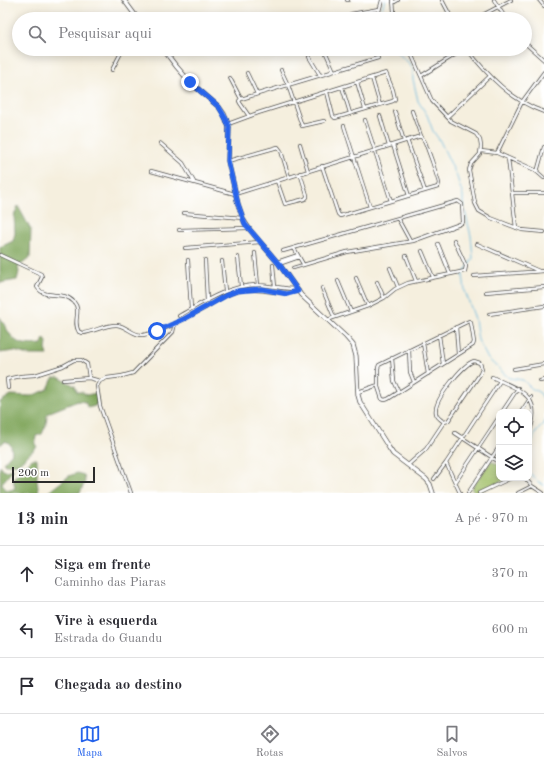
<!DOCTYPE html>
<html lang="pt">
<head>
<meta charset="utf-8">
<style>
	body { margin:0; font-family:"Old Standard TT",serif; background:#f2f2f3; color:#2b2b33 }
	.controls { position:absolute; right:12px; bottom:12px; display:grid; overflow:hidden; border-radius:8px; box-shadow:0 2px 10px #0003 }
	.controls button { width:36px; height:36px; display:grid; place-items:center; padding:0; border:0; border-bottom:1px solid #e1e1e2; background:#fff; color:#2b2b33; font:20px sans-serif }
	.scale { position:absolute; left:12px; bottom:10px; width:83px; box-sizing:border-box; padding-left:4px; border:2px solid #2b2b2b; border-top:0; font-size:11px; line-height:14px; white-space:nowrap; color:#2b2b2b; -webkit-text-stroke:3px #fff; paint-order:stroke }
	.stop { position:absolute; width:12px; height:12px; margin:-9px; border:3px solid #2563eb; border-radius:50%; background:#fff }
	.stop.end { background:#2563eb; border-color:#fff; box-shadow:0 1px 4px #0008 }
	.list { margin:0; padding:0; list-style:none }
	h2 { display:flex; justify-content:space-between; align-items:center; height:52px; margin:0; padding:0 16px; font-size:17px }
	h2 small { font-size:13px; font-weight:400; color:#7c7c81 }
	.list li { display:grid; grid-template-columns:26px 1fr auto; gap:12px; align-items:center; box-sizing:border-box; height:56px; padding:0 16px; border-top:1px solid #e1e1e2 }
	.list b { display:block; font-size:15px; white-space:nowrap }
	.list p { margin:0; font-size:13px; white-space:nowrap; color:#7c7c81 }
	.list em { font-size:13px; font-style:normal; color:#7c7c81 }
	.icon { flex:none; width:22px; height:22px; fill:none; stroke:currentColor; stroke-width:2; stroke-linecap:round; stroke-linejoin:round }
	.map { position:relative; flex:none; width:544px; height:493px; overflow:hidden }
	.search { position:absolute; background:#fff; box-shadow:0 2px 10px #0003; left:12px; right:12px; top:12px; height:44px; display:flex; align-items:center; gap:10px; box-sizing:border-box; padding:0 14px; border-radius:22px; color:#7c7c81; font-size:15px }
	.sheet { height:220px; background:#fff }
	nav { display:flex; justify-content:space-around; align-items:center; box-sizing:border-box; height:56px; border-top:1px solid #e1e1e2; background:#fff; font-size:11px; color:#7c7c81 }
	nav a { display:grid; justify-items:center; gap:2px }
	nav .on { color:#2563eb }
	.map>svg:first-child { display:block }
	.green { fill:#a1bf67; stroke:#667549 }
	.forest { fill:#80a65c; stroke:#566844 }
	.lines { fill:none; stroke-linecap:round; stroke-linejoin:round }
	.stream { stroke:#60b5dc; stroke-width:1 }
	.minor-casing { stroke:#494846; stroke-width:4 }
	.tertiary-casing { stroke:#494846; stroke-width:5 }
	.minor { stroke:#fff; stroke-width:2.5 }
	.tertiary { stroke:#fff; stroke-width:3.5 }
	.route { stroke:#2563eb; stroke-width:5 }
</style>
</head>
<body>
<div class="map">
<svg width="544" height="493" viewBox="0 0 544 493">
	<rect width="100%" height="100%" fill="#fff"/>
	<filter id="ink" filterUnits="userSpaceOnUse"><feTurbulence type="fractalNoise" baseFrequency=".025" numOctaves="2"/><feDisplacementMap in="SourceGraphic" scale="8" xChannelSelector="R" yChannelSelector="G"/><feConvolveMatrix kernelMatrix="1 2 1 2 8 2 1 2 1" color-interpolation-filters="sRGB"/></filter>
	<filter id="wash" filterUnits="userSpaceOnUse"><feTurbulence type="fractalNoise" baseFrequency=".012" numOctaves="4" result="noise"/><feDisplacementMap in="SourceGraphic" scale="16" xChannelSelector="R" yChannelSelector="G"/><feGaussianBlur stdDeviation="0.9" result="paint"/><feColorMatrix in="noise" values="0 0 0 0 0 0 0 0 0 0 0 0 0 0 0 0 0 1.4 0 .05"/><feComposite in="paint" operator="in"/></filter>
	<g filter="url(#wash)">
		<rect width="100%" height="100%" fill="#f5efde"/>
		<path class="green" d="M491,461L499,465V478H509L476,493L471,489Z"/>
		<path class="forest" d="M18,206L31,230L30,258L18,267L19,272L17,280L0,283V247L13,241L15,233L14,216Z
			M0,317C13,339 13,347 42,344L44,338L47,342L46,352L47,355H28L14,351L0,353Z
			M58,377L75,386L77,392H82L87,395L96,393L98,402L95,406L88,408L85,402L78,401L50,412L47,415L46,425L42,434L36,436L35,444L37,447L18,464L5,465L3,463L12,453L11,446L9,443L5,441L0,445V402L11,395L31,396L44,391L48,389L53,378Z
			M32,459H37V481L39,493H0V466L4,471L14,469L2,483L5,489L11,490L15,488L13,478Z
			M77,473L84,475L85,482L80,493H47L69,476Z"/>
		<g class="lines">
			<path class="stream" d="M379,19L381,10L385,0
				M393,49L409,63L413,70V79L418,101L427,115L433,131L440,141L457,177L463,196V203L471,236L473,258L463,275L465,291L475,319L478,340L488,359L496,366L509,378L523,380L531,388L540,393L544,400
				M529,449L535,434L543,424L544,421
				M529,472L537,481L544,485"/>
		</g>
	</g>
	<g filter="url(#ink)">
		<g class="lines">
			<defs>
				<path id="minor" d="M347,0H348
					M393,0L394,12L396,19
					M442,0L452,19
					M494,0L506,19
					M539,0L544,6
					M393,3L398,0
					M348,19V17L351,14L379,9
					M377,19L382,0
					M440,19L449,13
					M475,19L511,0
					M525,43L544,60
					M409,49L432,101L451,121L476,134L480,140L481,146L480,154L471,164L469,170L475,203L479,211L491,218L522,230L544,232
					M467,49C488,76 512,101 544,112
					M325,51L334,71
					M309,57L320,75
					M112,70L123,49
					M281,70L288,85L302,126L324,121
					M247,73L257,94
					M421,76L464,49
					M230,78L241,99
					M372,78L380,105
					M357,82L365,109
					M342,87L350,113
					M395,112L404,141
					M249,116L240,103L239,101L241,99L378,58
					M380,116L389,146
					M447,117L490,76
					M365,120L391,201
					M228,124L258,113L386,73L393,90L395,99L393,101L335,118L333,116L327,92
					M344,126L370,207
					M407,140L425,191
					M160,143L183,163L194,182
					M300,144L308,171
					M393,145L409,196
					M481,151L497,153L535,170L544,178
					M497,153L522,102L544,72
					M508,158L516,228
					M228,161L278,147L281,151L289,177
					M322,166L338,214L340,216L438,187L439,183L432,161L425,142L421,136L412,111
					M151,171L235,194L421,136
					M537,172L544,147
					M277,181L285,204L305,199L307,197V195L300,173
					M512,193H544
					M184,213L243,218
					M398,219L410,241
					M179,230L248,228
					M438,244L450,274
					M477,244L539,271
					M185,248L260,242
					M294,248L303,264
					M283,251L458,201L462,204L463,222L460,224L413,241L347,252L293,268
					M422,251L433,277
					M255,253L258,285
					M0,255L41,274L42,277L37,287C46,301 62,289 74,302C82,311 72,322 79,332L83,333C94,332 106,324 117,325C127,326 133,336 143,335C164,331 187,318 205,308C215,302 224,295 235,292C257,285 277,297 299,291
					M406,256L416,281
					M238,257L241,286
					M188,260L191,309
					M205,260L207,301
					M222,261L225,291
					M277,262L298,255
					M279,264L299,257
					M273,265L275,287
					M390,268L398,287
					M474,276L544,271
					M356,278L368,306
					M338,281L351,312
					M377,282L384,298
					M322,288L334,317
					M486,292L544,287
					M489,314L544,306
					M179,316C204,302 227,286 256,285C269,285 283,289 296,289
					M327,320L368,306L384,298L395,289L408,283L465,271L466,266L454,240
					M469,321L471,323L474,342L473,345L388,399L385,400L382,399L378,387V368L379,365Z
					M456,327L458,354
					M439,335L443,364
					M423,343L428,374
					M409,350L410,372L414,382
					M392,358L394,381L399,392
					M514,369L544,364
					M492,377C519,390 544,395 529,433
					M63,380L89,378
					M540,381L544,380
					M8,388L7,379L21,376L35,375L63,366L74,360H81L87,364L89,378L100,381
					M358,392L378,385
					M502,412L518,388
					M521,412L531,397
					M455,433L499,462
					M446,463L460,493
					M408,465L426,449L444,422L448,421L480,374L482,369L480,363L474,361C463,364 433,401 436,413C436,416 441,420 444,422
					M525,478L532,486L543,493
					M434,479L446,463L500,381
					M455,483L499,417
					M131,493L100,406L97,386L100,381L107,378L122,376L133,373L173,332L175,323
					M468,493L499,447
					M479,493L511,478
					M518,493L532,486"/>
				<path id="tertiary" d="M124,0L138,19
					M163,49L176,66L190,82L219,107L224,114L229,127L228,161L238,204L244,221L250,230L279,264L301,295L346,337L353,345L356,356L358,395L360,402L389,448L393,454L426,479L430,484L433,493"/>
			</defs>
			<use href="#minor" class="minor-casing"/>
			<use href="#tertiary" class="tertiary-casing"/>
			<use href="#minor" class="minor"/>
			<use href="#tertiary" class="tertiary"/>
		</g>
	</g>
	<g class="lines" filter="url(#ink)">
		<path class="route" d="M157,331L186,318L227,295L237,291L262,289L287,294L298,291L279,264L245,224L238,204L228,161L229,127L226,119L219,107L190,82"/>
	</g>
</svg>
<div class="controls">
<button><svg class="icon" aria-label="locate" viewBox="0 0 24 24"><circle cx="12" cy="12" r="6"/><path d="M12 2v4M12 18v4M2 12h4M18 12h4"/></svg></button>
<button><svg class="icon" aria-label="layers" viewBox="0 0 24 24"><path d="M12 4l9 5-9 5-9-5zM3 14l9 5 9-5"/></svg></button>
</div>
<div class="scale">200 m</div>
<div class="stop" style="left:157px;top:331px"></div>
<div class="stop end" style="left:190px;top:82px"></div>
<div class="search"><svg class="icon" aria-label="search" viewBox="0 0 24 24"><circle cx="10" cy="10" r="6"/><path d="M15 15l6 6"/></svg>Pesquisar aqui</div>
</div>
<section class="sheet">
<h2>13 min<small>A pé · 970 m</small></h2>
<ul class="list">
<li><svg class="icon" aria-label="ahead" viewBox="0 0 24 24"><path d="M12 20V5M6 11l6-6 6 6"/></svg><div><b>Siga em frente</b><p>Caminho das Piaras</p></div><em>370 m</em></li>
<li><svg class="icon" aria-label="left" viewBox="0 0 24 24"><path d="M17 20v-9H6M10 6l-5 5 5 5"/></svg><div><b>Vire à esquerda</b><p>Estrada do Guandu</p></div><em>600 m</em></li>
<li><svg class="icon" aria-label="arrive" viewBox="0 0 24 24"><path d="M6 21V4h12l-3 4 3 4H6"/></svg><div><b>Chegada ao destino</b></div></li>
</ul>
</section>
<nav>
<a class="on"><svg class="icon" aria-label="map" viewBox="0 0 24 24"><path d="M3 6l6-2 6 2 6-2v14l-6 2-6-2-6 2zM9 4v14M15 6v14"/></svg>Mapa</a>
<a><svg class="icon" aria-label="directions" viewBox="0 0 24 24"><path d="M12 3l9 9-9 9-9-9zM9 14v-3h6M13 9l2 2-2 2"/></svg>Rotas</a>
<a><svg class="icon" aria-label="saved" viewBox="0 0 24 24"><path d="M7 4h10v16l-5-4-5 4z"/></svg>Salvos</a>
</nav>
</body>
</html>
